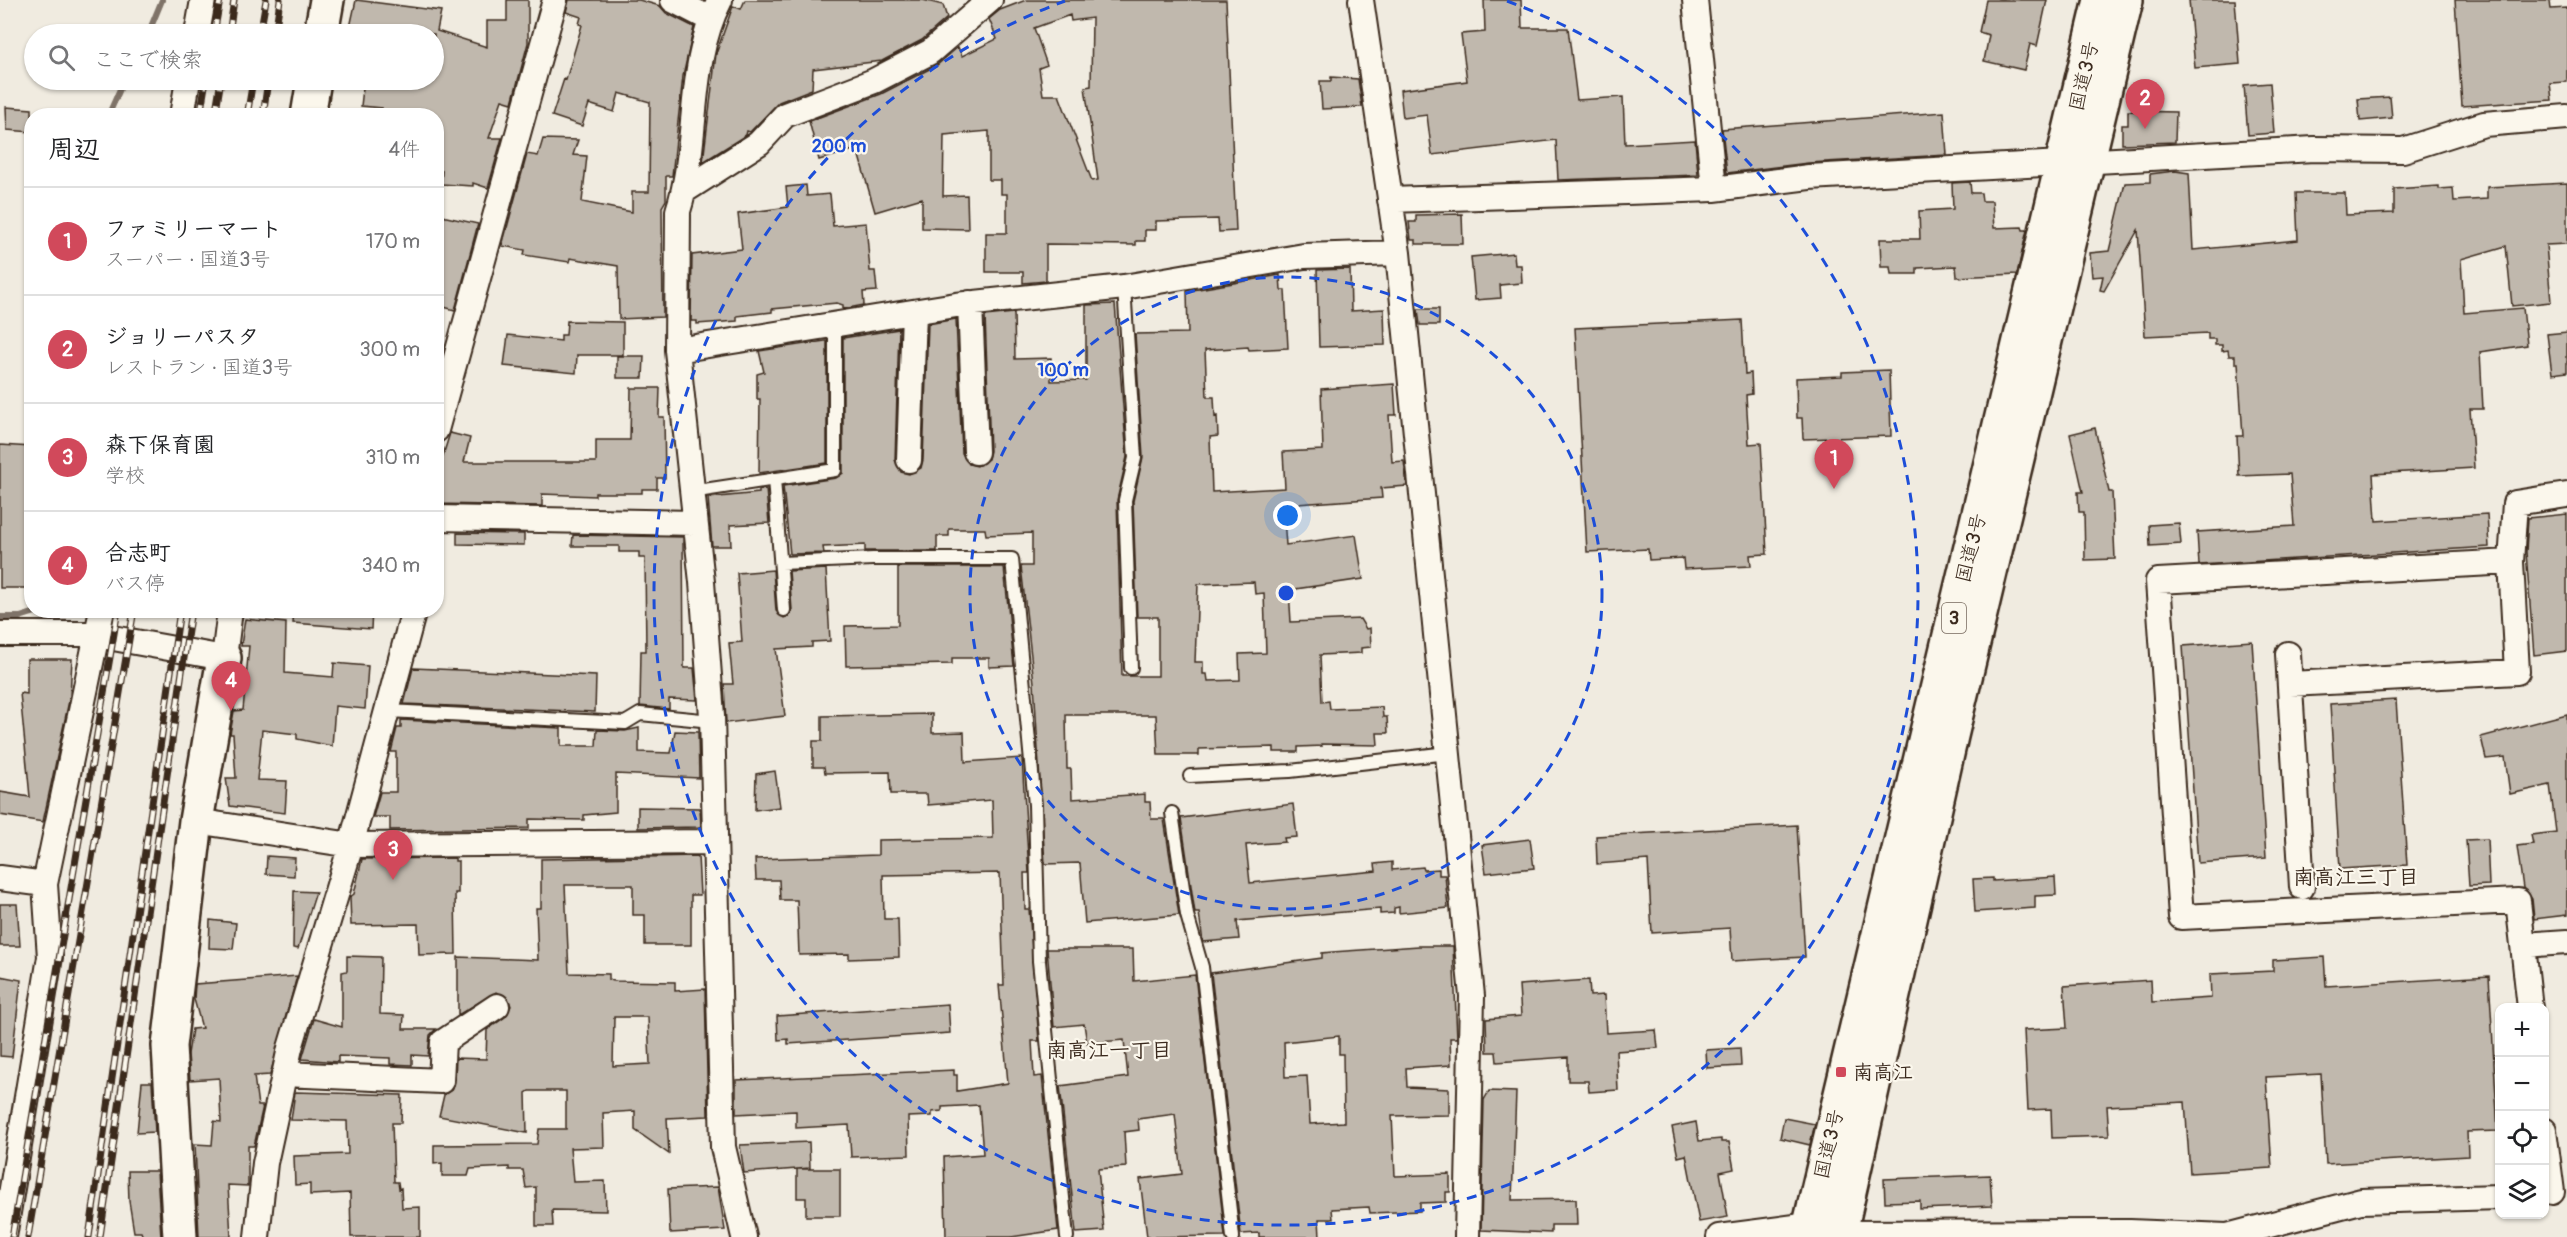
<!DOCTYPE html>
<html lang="ja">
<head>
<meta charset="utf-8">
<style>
	body { margin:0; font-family:Pangolin,"Klee One",sans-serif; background:#f2f2f2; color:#202124 }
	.controls { position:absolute; right:18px; bottom:18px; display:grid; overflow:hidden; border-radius:12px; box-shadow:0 2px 4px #0004 }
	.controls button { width:54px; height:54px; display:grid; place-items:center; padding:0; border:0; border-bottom:2px solid #e0e0e0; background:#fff; color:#202124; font:30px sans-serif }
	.you { position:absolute; left:1288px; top:516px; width:21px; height:21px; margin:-15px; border:4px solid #fff; border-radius:50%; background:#1a73e8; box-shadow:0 0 0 9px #1a73e833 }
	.badge { display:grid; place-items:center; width:39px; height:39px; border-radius:50%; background:#d1495b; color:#fff; font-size:20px; font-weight:700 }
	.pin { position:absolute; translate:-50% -50px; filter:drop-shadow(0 2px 3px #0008) }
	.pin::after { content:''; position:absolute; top:32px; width:21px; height:18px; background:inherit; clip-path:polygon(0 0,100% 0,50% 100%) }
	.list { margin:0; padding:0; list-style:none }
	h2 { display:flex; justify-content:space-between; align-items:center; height:78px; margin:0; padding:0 24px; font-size:26px }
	h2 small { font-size:20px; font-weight:400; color:#757577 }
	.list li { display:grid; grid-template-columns:39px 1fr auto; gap:18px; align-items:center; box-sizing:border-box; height:108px; padding:0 24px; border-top:2px solid #e0e0e0 }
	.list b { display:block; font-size:22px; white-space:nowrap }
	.list p { margin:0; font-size:20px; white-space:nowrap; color:#757577 }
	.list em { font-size:20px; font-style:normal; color:#757577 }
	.icon { flex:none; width:33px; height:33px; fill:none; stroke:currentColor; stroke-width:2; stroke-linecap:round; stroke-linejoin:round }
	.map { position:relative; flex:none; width:2567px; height:1237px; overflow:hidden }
	.search { position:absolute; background:#fff; box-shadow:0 2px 4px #0004; left:24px; top:24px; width:420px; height:66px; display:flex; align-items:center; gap:15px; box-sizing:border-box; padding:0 21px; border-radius:33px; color:#757577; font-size:22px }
	.panel { position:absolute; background:#fff; box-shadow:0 2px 4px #0004; left:24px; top:108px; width:420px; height:510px; border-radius:24px }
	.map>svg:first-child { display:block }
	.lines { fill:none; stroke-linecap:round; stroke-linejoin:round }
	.stream { stroke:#7f7367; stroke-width:6 }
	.building { fill:#c0b8ad; stroke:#3b2a1e; stroke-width:1.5; fill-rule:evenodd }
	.lane-casing { stroke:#3b2a1e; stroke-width:16 }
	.street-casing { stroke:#3b2a1e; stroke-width:28 }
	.secondary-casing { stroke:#3b2a1e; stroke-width:38 }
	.highway-casing { stroke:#3b2a1e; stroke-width:38 }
	.lane { stroke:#fbf7ec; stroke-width:12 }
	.street { stroke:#fbf7ec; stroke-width:24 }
	.secondary { stroke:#fbf7ec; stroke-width:33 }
	.highway { stroke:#fbf7ec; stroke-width:33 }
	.rail-casing { stroke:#3b2a1e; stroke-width:7 }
	.rail { stroke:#fbf7ec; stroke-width:4.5; stroke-dasharray:14; stroke-linecap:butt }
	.ring { fill:none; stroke:#1d4ed8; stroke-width:3; stroke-dasharray:10 8 }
	.poi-dot { fill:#d1495b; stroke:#fbf7ec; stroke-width:2 }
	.labels { text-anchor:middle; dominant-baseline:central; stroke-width:4.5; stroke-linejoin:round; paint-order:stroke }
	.shield { fill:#fbf7ec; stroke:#75685c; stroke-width:1.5 }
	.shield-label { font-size:18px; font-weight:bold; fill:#3b2a1e }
	.street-label { font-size:20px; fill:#3b2a1e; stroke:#fbf7ec }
	.poi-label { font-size:20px; font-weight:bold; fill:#3b2a1e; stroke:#fbf7ec; text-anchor:start }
	.neighbourhood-label { font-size:21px; font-weight:bold; fill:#3b2a1e; stroke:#fbf7ec }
	.centre { fill:#1d4ed8; stroke:#fbf7ec; stroke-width:3 }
	.ring-label { font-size:18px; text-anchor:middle; font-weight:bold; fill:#1d4ed8; stroke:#fbf7ec; stroke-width:4.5; stroke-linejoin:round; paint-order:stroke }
</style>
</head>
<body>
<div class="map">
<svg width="2567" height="1237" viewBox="0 0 2567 1237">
	<rect width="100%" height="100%" fill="#f0ebe0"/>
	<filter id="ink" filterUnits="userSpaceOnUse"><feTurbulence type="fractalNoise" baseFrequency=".0167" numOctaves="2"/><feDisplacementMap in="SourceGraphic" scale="12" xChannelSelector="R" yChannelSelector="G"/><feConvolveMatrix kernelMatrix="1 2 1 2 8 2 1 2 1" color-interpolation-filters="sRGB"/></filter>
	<g filter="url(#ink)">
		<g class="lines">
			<path class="stream" d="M148,34L162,0
				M108,116L124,80
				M0,617H20L42,610"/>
		</g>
		<path class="building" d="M356,0L441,11L437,31L487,47V21H507V0H528V43L512,103L502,100L489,138H502L488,188L473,183V186L441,184L442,171L436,170V116H404L381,112L382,108L361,106L364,80H434V34L349,32Z
			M569,0H639L660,6L666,13L694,27L683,76L672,176H666V200L662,207L663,317L619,319L618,266L570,258L569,262L524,255L525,250L502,246L527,154L538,156L543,139L578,140L573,155L587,156L582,202L632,212V192H649L650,102L619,93L614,112L589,104L582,126L552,116L564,79L566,80L582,25L579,24L581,17L566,12Z
			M745,0H923L943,5L947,18L922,40L882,61L813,69L812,89L779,102L750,132L747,131L746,135L703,162L716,54L733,6L741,9Z
			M1026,0H1226L1236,231L1219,232L1218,219L1156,221V230H1145V241H1136V245L1046,244V281L1023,283V272H986V233H1007V194H1001V180H989V131L944,135L943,196L967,195L968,229L922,228V198L875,212L857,149L819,160L809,121L881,94L937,65L958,47L962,56L997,39L989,19L1000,10ZM1070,15L1071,21L1092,18L1091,86L1085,87L1098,180L1092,181L1059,95H1043L1039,68L1047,65L1034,28Z
			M1484,0H1521L1522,28H1568L1577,100L1623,97L1625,144L1695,140L1698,175L1558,180L1556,140L1432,155L1427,115L1403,118L1400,90L1467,81L1461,34L1485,32Z
			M1986,0H2047L2037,46L2030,44L2024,70L1984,61L1989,35L1979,32Z
			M2189,0H2235L2240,64L2195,68Z
			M2455,0H2550L2551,9L2567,8V82L2550,83L2552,100L2462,106Z
			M1331,77L1358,79L1362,107L1322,109L1320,81H1331Z
			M2270,83L2274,133L2248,135L2244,85Z
			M2390,97L2392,118L2360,121L2358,99Z
			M6,107L32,109V132L7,130Z
			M2128,111L2176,112L2175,142L2122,144V125H2128Z
			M1944,112L1947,155L1808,163L1727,173L1722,129Z
			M2175,171L2189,173L2193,250L2298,240L2296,193H2345L2346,215L2394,213V189L2439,186V189L2453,188L2454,201L2487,199V187L2567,183V244L2546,245L2551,302L2512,306L2506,246L2461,259L2464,313L2523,308L2527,345L2480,352L2483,409H2470L2474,468L2373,474L2376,521L2487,514L2489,547L2199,565L2197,532L2294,526L2290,474L2239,476L2237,436H2243L2238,363H2235V356H2229L2228,350L2222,351V345H2215V339H2208V333L2145,336L2138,230L2104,291L2100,290L2103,276L2092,277L2090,253L2109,251L2125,183L2150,182V174Z
			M1970,182L1971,193H1981L1982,201H1992L1994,228L2022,227L2023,230H2027L2017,274L1957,277L1956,266L1917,268V274H1891L1890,267H1881L1880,239H1920L1919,211L1953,209L1952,183Z
			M806,185L807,196L830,194L833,226L866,223L870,271H875L877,291L863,292L864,305L843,309V305L837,303L772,309V312L737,316V321L697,324V321H691L692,255L742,249L738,214L788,207L786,187Z
			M1462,214L1463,244H1416V240H1411L1409,222H1416V215Z
			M442,216L478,224L455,310L436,305V242Z
			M1514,253L1515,265H1521L1522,283L1500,285L1501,298L1475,300L1471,257Z
			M1350,269L1351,311L1384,309L1385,345L1319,347L1317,270Z
			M1280,275L1281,290H1285L1288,348L1249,350L1248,347L1205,350L1207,397H1214L1215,417L1217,416L1218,436L1210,437L1212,492L1285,488L1283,452L1323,450L1321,389L1394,384L1396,415H1389L1392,462L1404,461L1407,486L1381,488L1382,498L1283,505L1286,545L1356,535L1363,579L1289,590L1291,622L1360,619L1366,629L1370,628L1371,647L1361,648V653L1320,655L1322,702L1329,701L1330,709L1382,707L1383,717H1387L1388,733H1377L1378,745L1321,744L1322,746L1298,747V752H1274V747L1199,749V755H1158L1156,715H1066L1067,769H1071L1072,799L1145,794V802H1150L1151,819H1164L1179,915L1085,923L1080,863L1045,864L1034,683L1021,566H1032V533L986,535L985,529H949V536H937V551H865V545L823,547L824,553L790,554L783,486L836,478L843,473V338L899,329L895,460L901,472L909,474L921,468L923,460L928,324L956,319L962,453L969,464L977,466L988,459L990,451L985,316L1014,313L1015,359L1051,358V381L1086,380V305L1115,304L1127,457L1117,500L1122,676H1158V617H1137L1133,501L1143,457L1135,334L1188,333L1187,291ZM1254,582L1255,594L1264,593L1266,653L1239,654L1240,680L1208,681L1207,674H1203V662H1195L1198,584Z
			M1418,309H1439V325H1420Z
			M1742,320L1745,374L1751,373L1752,394L1746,395L1749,444L1761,443L1767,554L1750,555L1751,566L1684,569L1683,558L1649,560L1648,549L1587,552L1575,328Z
			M567,321L623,322V355H577L576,373L504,366L508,335L561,341V335H566Z
			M2567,332V372L2552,374L2547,334Z
			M825,341H827V463L759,473L760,399H757V374L764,372L759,351Z
			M617,356H644L643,378H617Z
			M1889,370L1891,436L1803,439L1802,418H1797L1796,378L1842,376V372Z
			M631,388H660L659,417H664L665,478H657V489H642V493H595V496L542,494V506L436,504V478L450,433L470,438L464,462H596V440H630Z
			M2095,428L2109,492H2112L2115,559L2085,560L2084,512H2079L2078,492H2083L2070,434Z
			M0,445L32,447L27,552H32V588H0Z
			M766,489L769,523L730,525L731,546H712L708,498L759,493V490Z
			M2567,514V651L2534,655L2526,552L2528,518Z
			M2179,523L2181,544L2150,546L2149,525Z
			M457,533L524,534V545L457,544Z
			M573,535L683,537L684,668H694L697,700L669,699V709L640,706L641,651H646L645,558H639V552H619V546H572Z
			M898,567H1004L1014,666L989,667V658H952V664L846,666L845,626L898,625Z
			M826,569L830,641L812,642V647L776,649L785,716L726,723L724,684H733L729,643L742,642L737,573L773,570L776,611L784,618L789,616L792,610L789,571Z
			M294,610H372L371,629L293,623Z
			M245,619L286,623L285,673L333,677L334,663L368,666L365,709L335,706L332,746L297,739V734L262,730L257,780L287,781L285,813L230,806L226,778H236L233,734H230L234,711L243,710L249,646H241Z
			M2252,641L2266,858L2198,863L2183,646Z
			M27,659H72L70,696L43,822L0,815V792L30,797L20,693L27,694Z
			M413,668L596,676L595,712L404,704Z
			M2396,700L2407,865L2340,869L2330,704Z
			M932,714V733L964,732L965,762L1022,758L1029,873H1024L1025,909H1029L1039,1041H1032L1034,1077L1042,1076L1058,1230L1011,1237H946L944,1157L983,1154L979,1105L942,1107V1111L932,1112V1116L908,1117L909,1155L879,1156L851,1157L849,1125L796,1128V1111L736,1114V1080L954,1070V1075H957V1091L1008,1083L999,985H1004L1000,873L883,875L884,919H898L899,957L849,959V954L799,955L797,900H780L779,880H756L755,859L878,855V840L993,838L992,800L928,805L927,794H891L890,772L825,773L824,767H813V741H822V716Z
			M2567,714V915L2534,919L2532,899L2523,888L2517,846L2533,844L2531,835L2556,832L2550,785L2510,794L2505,757L2486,759L2481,737Z
			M401,720L561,728V746H596L597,730L625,731L639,728V752L671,753L675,731L698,732L699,778L616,774V812L584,815V820L529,819V828L390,830V817H373L380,792H396V752H391L397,728H401Z
			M775,771L780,807L755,810L756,774Z
			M1293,804L1297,837L1284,838L1285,842L1246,845L1250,883L1376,871L1375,864L1392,862V870L1423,867L1424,870L1439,869V875H1445L1448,908L1399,913V907L1394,908V913L1380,914V909L1237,921L1239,939L1203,942L1199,913H1195L1181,818Z
			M638,807L700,808L701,827L638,828Z
			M1797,825L1805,957L1732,961L1730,928L1652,933L1648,860L1597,864L1596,836Z
			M1530,839L1534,868L1486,873L1482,845Z
			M2487,839L2489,885L2469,886L2466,840Z
			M267,856L295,858L294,876L266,874Z
			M698,856L700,895H691V945H645V915H633V885H565L569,973L609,974V980L614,981L675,982V991L705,989L708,1116L667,1118L669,1154L635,1130V1111L603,1113L604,1147L570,1148L573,1182L605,1181L606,1211L552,1210L553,1226H536V1187L526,1188L523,1170H509V1167L470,1169L468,1176H442V1163L434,1164V1145L537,1144L539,1129H566V1091H529L526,1093L527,1133L439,1116L444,1095L453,1089L455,1082L456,1058L486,1059L487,1030L505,1017L511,1006L508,998L496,992L458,1015V957L538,960L536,908H541V859ZM614,1017H648L650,1064L613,1066Z
			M455,858V861H458V893H455L456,954L419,955L418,924L351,925L350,897L354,894L362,859Z
			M2055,877L2056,895L2035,896V908L1975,912L1973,879L1993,878V881Z
			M294,891L316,892L298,949L293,948Z
			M0,904H17L20,946H0Z
			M210,920L236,923L233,949L209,948Z
			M1419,946H1453L1457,1038H1450L1451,1065L1406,1068L1407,1087L1449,1089V1115L1392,1116L1395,1176L1450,1174V1192H1446V1202L1420,1203V1211L1370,1213L1369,1207L1332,1209L1333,1219H1319L1320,1237H1259V1233L1241,1234L1211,973L1322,958V953L1332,952ZM1339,1036V1054H1343L1344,1122L1310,1124L1307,1076L1285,1077L1284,1042Z
			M1047,949H1133L1134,981L1195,975L1225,1236L1147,1237L1140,1179L1182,1174L1175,1114L1138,1119L1139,1130L1124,1132L1126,1167L1098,1169L1104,1231L1076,1233L1060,1086L1128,1077L1124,1040L1087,1043L1084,1024L1054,1027Z
			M347,956L381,957L380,1014L404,1015L403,1029H436L430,1035L428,1056L412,1055V1065L390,1064V1058L338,1056V1062L302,1059L314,1019L342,1027V972L347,971Z
			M2324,957L2326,986L2489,976L2498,1131L2467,1132L2468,1156L2326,1164L2321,1074L2266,1077L2272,1168L2190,1173L2185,1102L2107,1106L2109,1136L2052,1138L2051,1109L2028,1110L2024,1030L2067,1028L2064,986L2151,980L2152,1002L2211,998L2210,974L2273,971V960Z
			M0,976L21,980L12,1057L0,1056Z
			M297,976L270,1075L254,1076L258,1106H263L254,1146H248V1186L228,1185L231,1237H199L195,1144L212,1145L214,1121L221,1122L219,1078L190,1080L188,1054L192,1029L202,1028L194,999L195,984Z
			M1589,980L1590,996L1604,995L1606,1033L1656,1030L1658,1048L1616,1051L1618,1090L1589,1092L1588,1081H1568V1057L1497,1062L1496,1052H1487L1486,1019L1521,1016L1519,985Z
			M948,1004L950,1033L788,1044V1039L778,1040L777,1016Z
			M1740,1048L1741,1066L1707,1068L1706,1050Z
			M142,1082H152L155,1132L137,1133Z
			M1489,1091L1516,1092L1512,1200L1576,1199L1577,1225H1551V1233L1481,1230L1484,1100Z
			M295,1092L402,1095L401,1123H392L394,1182H398L399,1189L401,1188L402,1208L420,1207V1237H351L350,1193L310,1195V1184L295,1185L294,1156L348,1154L347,1121L291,1120Z
			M1784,1118L1815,1124L1810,1145L1780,1138Z
			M1696,1122L1699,1141L1721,1139V1142H1729L1734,1169L1720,1172L1728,1217L1699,1222L1686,1155L1678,1157L1672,1127Z
			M809,1142L810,1168L744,1173L740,1145Z
			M797,1169H840V1216H806V1198H797Z
			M128,1171H157L161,1237H143L141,1232H134L129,1201Z
			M1990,1175L1992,1206L1920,1209V1201L1885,1202L1884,1179Z
			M718,1187L725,1230L670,1233L668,1189Z"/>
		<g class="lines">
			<defs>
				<path id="lane" d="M1124,287L1135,458L1125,500L1131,668
					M774,479L784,610
					M691,492L835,470V324
					M781,563L873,559H1012L1035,805L1039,961L1067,1237
					M388,711L625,723L640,714L712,721
					M1190,776L1290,771L1448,753
					M1172,813L1187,915L1202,967L1233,1237"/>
				<path id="street" d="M673,0L710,19
					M720,0C686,66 700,143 678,211L677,350L702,582L712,716L723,1147L744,1237
					M1361,0L1398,253L1472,996L1467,1237
					M1695,0L1714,189
					M197,34L203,0
					M182,116L188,80
					M684,191L759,143L785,115L874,81L930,52L990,0
					M1390,200L1714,189L1809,177L2314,149L2403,150L2484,124L2567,117
					M970,303L976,452
					M677,350L956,305L1124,287L1304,256L1398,253
					M436,430L555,0
					M909,460L914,312
					M436,518L695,523
					M0,634H91L224,658L230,610
					M2288,654L2302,887
					M2290,684L2517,672L2511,562
					M196,821L351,845L715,842
					M0,878L45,884
					M2523,945L2518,901L2181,917L2158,581L2511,562L2515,503L2567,495
					M2530,1008L2523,945L2567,942
					M284,1074L441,1081L443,1042L497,1006
					M2544,1130L2552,1192
					M4,1237L50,957L45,884L102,610
					M257,1237L265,1163L290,1048L351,845L414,610
					M1719,1237L1810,1225L1840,1233L2130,1232L2227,1236L2361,1201L2500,1197"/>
				<path id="secondary" d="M321,34L327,0
					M308,116L314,80
					M180,1237L169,1046L196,821L224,658"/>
				<path id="highway" d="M1807,1237L2101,0
					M1839,1237L1951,736L2126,0"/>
			</defs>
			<use href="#lane" class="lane-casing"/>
			<use href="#street" class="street-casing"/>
			<use href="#secondary" class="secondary-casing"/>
			<use href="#highway" class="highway-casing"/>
			<use href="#lane" class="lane"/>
			<use href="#street" class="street"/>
			<use href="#secondary" class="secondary"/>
			<use href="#highway" class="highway"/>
			<defs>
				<path id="rail" d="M214,34L220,0
					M229,34L234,0
					M260,34L266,0
					M275,34L280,0
					M200,116L206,80
					M215,116L221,80
					M247,116L253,80
					M263,116L268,80
					M12,1237L118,610
					M28,1237L134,610
					M89,1237L180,610
					M100,1237L191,610"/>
			</defs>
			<use href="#rail" class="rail-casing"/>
			<use href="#rail" class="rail"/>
		</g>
	</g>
	<g class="ring">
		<circle cx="1286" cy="593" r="316"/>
		<path d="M1507 1A632 632 0 1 1 1065 1"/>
	</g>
	<rect class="poi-dot" x="1835" y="1066" width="12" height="12" rx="3"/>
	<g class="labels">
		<rect class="shield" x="1942" y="603" width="24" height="30" rx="4.5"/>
		<g class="shield-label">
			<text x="1954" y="618">3</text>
		</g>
		<g class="street-label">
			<text transform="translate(2084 76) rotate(-77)">国道3号</text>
			<text transform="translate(1971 548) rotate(-76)">国道3号</text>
			<text transform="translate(1829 1144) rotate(-77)">国道3号</text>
		</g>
		<g class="poi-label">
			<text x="1853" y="1072">南高江</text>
		</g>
		<g class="neighbourhood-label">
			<text x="2356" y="877">南高江三丁目</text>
			<text x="1109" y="1050">南高江一丁目</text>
		</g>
	</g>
	<circle cx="1286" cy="593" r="9" class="centre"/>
	<g class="ring-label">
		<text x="839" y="152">200 m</text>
		<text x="1063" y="376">100 m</text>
	</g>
</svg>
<div class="controls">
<button>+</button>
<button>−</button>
<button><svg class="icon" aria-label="locate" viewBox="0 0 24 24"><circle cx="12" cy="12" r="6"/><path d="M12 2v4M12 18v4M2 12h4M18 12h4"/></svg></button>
<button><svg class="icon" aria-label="layers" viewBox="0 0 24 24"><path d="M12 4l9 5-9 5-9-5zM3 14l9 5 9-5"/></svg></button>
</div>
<div class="you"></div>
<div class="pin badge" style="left:1834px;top:489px">1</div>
<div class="pin badge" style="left:2145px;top:129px">2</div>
<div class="pin badge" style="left:393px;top:880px">3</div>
<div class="pin badge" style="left:231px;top:711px">4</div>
<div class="search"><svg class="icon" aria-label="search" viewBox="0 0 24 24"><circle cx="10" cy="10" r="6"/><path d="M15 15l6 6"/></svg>ここで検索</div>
<section class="panel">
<h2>周辺<small>4件</small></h2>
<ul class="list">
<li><span class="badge">1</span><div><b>ファミリーマート</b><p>スーパー · 国道3号</p></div><em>170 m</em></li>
<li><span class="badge">2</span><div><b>ジョリーパスタ</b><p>レストラン · 国道3号</p></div><em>300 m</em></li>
<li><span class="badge">3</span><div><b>森下保育園</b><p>学校</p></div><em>310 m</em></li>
<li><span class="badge">4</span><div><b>合志町</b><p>バス停</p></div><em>340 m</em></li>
</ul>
</section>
</div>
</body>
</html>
